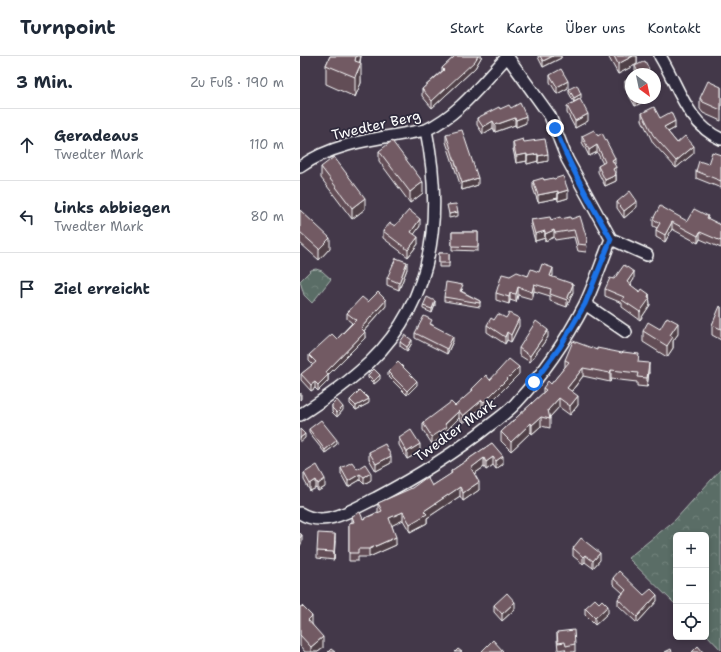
<!DOCTYPE html>
<html lang="de">
<head>
<meta charset="utf-8">
<style>
	body { margin:0; font-family:"Shantell Sans",sans-serif; background:#f6f6f7; color:#1f2937 }
	.controls { position:absolute; right:12px; bottom:12px; display:grid; overflow:hidden; border-radius:6px; box-shadow:0 2px 6px #0003 }
	.controls button { width:36px; height:36px; display:grid; place-items:center; padding:0; border:0; border-bottom:1px solid #e0e1e3; background:#fff; color:#1f2937; font:20px sans-serif }
	.compass { position:absolute; left:325px; top:12px; width:36px; height:36px; border-radius:50%; background:#fff; box-shadow:0 2px 6px #0003; rotate:147deg }
	.stop { position:absolute; width:12px; height:12px; margin:-9px; border:3px solid #1a73e8; border-radius:50%; background:#fff }
	.stop.end { background:#1a73e8; border-color:#fff; box-shadow:0 1px 4px #0008 }
	.list { margin:0; padding:0; list-style:none }
	h2 { display:flex; justify-content:space-between; align-items:center; height:52px; margin:0; padding:0 16px; font-size:17px }
	h2 small { font-size:13px; font-weight:400; color:#747a83 }
	.list li { display:grid; grid-template-columns:26px 1fr auto; gap:12px; align-items:center; box-sizing:border-box; height:72px; padding:0 16px; border-top:1px solid #e0e1e3 }
	.list b { display:block; font-size:15px; white-space:nowrap }
	.list p { margin:0; font-size:13px; white-space:nowrap; color:#747a83 }
	.list em { font-size:13px; font-style:normal; color:#747a83 }
	.icon { flex:none; width:22px; height:22px; fill:none; stroke:currentColor; stroke-width:2; stroke-linecap:round; stroke-linejoin:round }
	.map { position:relative; flex:none; width:421px; height:596px; overflow:hidden }
	header { display:flex; align-items:center; gap:24px; box-sizing:border-box; height:56px; padding:0 20px; background:#fff; border-bottom:1px solid #e0e1e3 }
	header strong { font-size:19px }
	nav { display:flex; gap:22px; margin-inline-start:auto; font-size:14px }
	main { display:flex }
	aside { flex:1; background:#fff }
	.map>svg:first-child { display:block }
	.park { fill:url(#park-crowns); stroke:#acb6b2 }
	.lines { fill:none; stroke-linecap:round; stroke-linejoin:round }
	.minor-casing { stroke:#fff; stroke-width:14 }
	.minor { stroke:#2f2a3d; stroke-width:11 }
	.wall { fill:#624d56; stroke:#fff }
	.shaded-wall { fill:#503f46; stroke:#fff }
	.building { fill:#725a64; stroke:#fff }
	.route { stroke:#1a73e8; stroke-width:5 }
	.labels { text-anchor:middle; dominant-baseline:central; stroke-width:3.5; stroke-linejoin:round; paint-order:stroke }
	.street-label { font-size:14px; fill:#fff; stroke:#2f2a3d }
</style>
</head>
<body>
<header>
<strong>Turnpoint</strong>
<nav><a>Start</a><a>Karte</a><a>Über uns</a><a>Kontakt</a></nav>
</header>
<main>
<aside>
<h2>3 Min.<small>Zu Fuß · 190 m</small></h2>
<ul class="list">
<li><svg class="icon" aria-label="ahead" viewBox="0 0 24 24"><path d="M12 20V5M6 11l6-6 6 6"/></svg><div><b>Geradeaus</b><p>Twedter Mark</p></div><em>110 m</em></li>
<li><svg class="icon" aria-label="left" viewBox="0 0 24 24"><path d="M17 20v-9H6M10 6l-5 5 5 5"/></svg><div><b>Links abbiegen</b><p>Twedter Mark</p></div><em>80 m</em></li>
<li><svg class="icon" aria-label="arrive" viewBox="0 0 24 24"><path d="M6 21V4h12l-3 4 3 4H6"/></svg><div><b>Ziel erreicht</b></div></li>
</ul>
</aside>
<div class="map">
<svg width="421" height="596" viewBox="0 0 421 596">
	<defs>
		<pattern id="park-crowns" width="20" height="18" patternUnits="userSpaceOnUse"><rect width="20" height="18" fill="#5a6d66"/><path d="M2 6a3 3 0 1 1 6 0M12 15a3 3 0 1 1 6 0" fill="none" stroke="#73837d"/></pattern>
	</defs>
	<rect width="100%" height="100%" fill="#433849"/>
	<filter id="ink" filterUnits="userSpaceOnUse"><feTurbulence type="fractalNoise" baseFrequency=".025" numOctaves="2"/><feDisplacementMap in="SourceGraphic" scale="8" xChannelSelector="R" yChannelSelector="G"/><feConvolveMatrix kernelMatrix="1 2 1 2 8 2 1 2 1" color-interpolation-filters="sRGB"/></filter>
	<g filter="url(#ink)">
		<path class="park" d="M16,213L22,215L31,223L12,247L4,239L0,225L11,214Z
			M421,413V594L406,578V479H376V549L328,502L375,464Z"/>
		<g class="lines">
			<defs>
				<path id="minor" d="M207,0L250,60L267,103L311,183L347,199
					M360,0C378,29 387,68 421,83
					M0,111C35,85 84,82 126,74C160,58 182,27 207,1
					M285,248L326,276
					M0,359C25,343 49,326 70,306C135,243 143,159 126,74
					M0,457C25,473 53,453 76,442C116,421 155,397 190,369C199,362 209,355 216,347C243,318 267,283 285,248C295,227 302,205 311,183"/>
			</defs>
			<use href="#minor" class="minor-casing"/>
			<use href="#minor" class="minor"/>
		</g>
		<path class="wall" d="M30,0H61L60,7L61,27L55,41L26,28V9Z
			M155,0H182L175,12L132,52L122,40V33L142,15V12Z
			M238,0H261V2L243,11L238,1Z
			M308,0H337V8L318,18Z
			M335,10L349,17V18H337L335,14Z
			M250,19L268,32L257,38L250,26Z
			M331,22V42H351L335,50L325,32V25Z
			M421,31V65L403,57L400,53V42Z
			M269,33L281,42L274,46L269,37Z
			M267,50L288,65L275,72L267,57Z
			M211,52L226,67L216,71L215,69L195,76L193,72L183,78L177,69V62L200,53Z
			M342,57L360,62L375,72L368,76L377,87L394,97L376,112L353,87L342,64Z
			M146,78L178,129L162,134L146,86Z
			M282,80H298L315,108H314L316,117V125L305,130L298,116V110L303,108L297,96L289,100L282,86Z
			M213,86H224L248,105L238,107V105L227,108V105L216,107L213,93Z
			M79,95L123,137L110,147L79,105Z
			M421,99V132L396,122V115Z
			M21,111L65,153L52,163L21,122Z
			M254,123L268,142L258,145V142L238,146L233,132V125Z
			M317,146L337,151L324,162L317,152Z
			M0,154L30,192L19,204L0,187Z
			M271,163L287,190L286,196L278,195L274,181L255,184L254,181L245,185V182L235,185L231,171V164Z
			M353,163L387,165L408,163L421,169V192L400,183L398,187L372,173L365,186L356,181V174L357,172L353,170Z
			M95,170H120L114,178L118,188L108,201L83,182V175Z
			M152,176H178V195L152,194Z
			M139,197H149V211H139Z
			M107,213L99,234L87,229V222Z
			M253,219L252,221L273,236L267,251L250,245V240L234,235L232,243L218,239L216,246L210,244L209,248L196,244V237L210,220Z
			M314,223H334L330,229L340,236L349,238L350,249L340,264L322,251V247L305,240V233Z
			M163,233L161,235L180,245V251L144,245V241Z
			M68,246L86,250L64,275L65,282L28,319V325L18,335L15,332L11,335L1,324V318L13,309L9,305V299L37,283L52,267L47,263V257Z
			M135,249L132,257L123,253V250Z
			M421,251V284L412,279V269Z
			M194,264L219,270L211,286L207,284L205,288L187,276V269Z
			M132,268V269L153,285L147,298L115,282V277Z
			M360,273L378,278L373,285V292L367,301L343,286V275Z
			M248,281L230,306L219,299V292Z
			M100,286L112,287L107,295L100,290Z
			M297,294L339,306L349,316L347,331L337,330V326L311,323L310,326L283,320L272,335L278,349L270,359L259,351L250,361V372L241,370L232,378L231,376L211,395L201,385V376L243,337V332L251,328L265,311V304Z
			M88,316L117,329L107,339L88,320Z
			M219,318L184,353L182,351L163,367L159,362L147,374V378L132,388L123,374V367L155,350L172,336V333L190,324Z
			M68,319L80,323L74,328L68,322Z
			M50,344L69,347L56,354L50,348Z
			M32,349L43,354L37,361L32,356Z
			M9,373L37,388L25,397L9,377Z
			M99,382L120,396L107,403L99,389Z
			M192,387L203,408L196,413L193,409L186,414L184,411L174,418L179,434L163,445L160,440L127,462V467L110,476L103,464L92,469L96,489L69,501H58V505H49V467L52,466V460L63,463L78,456V447L132,430L151,418V415Z
			M69,396L91,407L76,415L69,403Z
			M41,412L57,413L71,424L64,428L60,424L48,431L41,418Z
			M4,417L25,431L18,435L16,432L10,435L4,424Z
			M35,485L34,504L17,502V495Z
			M273,492L300,504L293,512L285,506L283,508L273,500Z
			M313,522L344,539L357,545L337,567L318,549V543L323,537L313,528Z
			M299,547L308,557L295,569L285,559V552Z
			M194,549L215,553L202,565L194,556Z
			M0,551L12,568L23,592L18,596H5L0,590Z
			M257,576L275,588V596H266L265,593L258,594L257,584Z"/>
		<path class="shaded-wall" d="M56,0H61L57,17L61,7V27L55,41V5Z
			M178,0H182L175,12L132,52V45Z
			M253,0H261V2L243,11V5Z
			M333,0H337V8L318,18V8Z
			M268,25V32L257,38V31Z
			M355,32H356V39L355,40Z
			M281,38V42L274,46V42Z
			M337,42H351L335,50V43Z
			M288,58V65L275,72V65Z
			M226,60V67L216,71V64Z
			M215,62V69L195,76V69Z
			M193,65V72L183,78V71Z
			M375,65V72L364,78V71Z
			M297,89V96L289,100V94Z
			M394,90V97L376,112V105Z
			M227,98V105L216,107V100Z
			M238,98V105L227,108V100Z
			M248,98V105L238,107V100Z
			M315,102V108L312,110V104Z
			M316,111V117L313,119V113Z
			M316,119V125L305,130V124Z
			M178,122V129L162,134V127Z
			M123,126V137L110,147V136Z
			M268,134V142L258,145V137Z
			M258,135V142L238,146V139Z
			M65,142V153L52,163V152Z
			M337,145V151L324,162V155Z
			M158,156V160L149,162V158Z
			M120,163V170L111,183V176Z
			M372,166V173L365,186V179Z
			M254,174V181L245,185V178Z
			M245,175V182L235,185V178Z
			M400,176V183L398,187V180Z
			M118,181V188L108,201V194Z
			M30,182V192L19,204V193Z
			M107,206V213L99,234V227Z
			M253,212V219L250,228V220Z
			M334,216V223L327,234V226Z
			M234,228V235L232,243V236Z
			M273,228V236L267,251V244Z
			M218,231V239L216,246V238Z
			M210,237V244L209,248V241Z
			M349,238L350,249L340,264V256Z
			M86,244V250L61,278V272Z
			M135,245V249L132,257V253Z
			M219,262V270L211,286V279Z
			M378,267V278L373,285V292L367,301V290L370,279Z
			M248,274V281L230,306V300Z
			M65,276V282L28,319V325L18,335V329L26,316Z
			M207,276V284L205,288V281Z
			M153,280V285L147,298V293Z
			M112,284V287L107,295V291Z
			M349,307V316L347,331V322Z
			M219,311V318L184,353V346Z
			M283,312V320L267,341V332Z
			M311,314V323L310,326V317Z
			M80,319V323L74,328V325Z
			M117,325V329L107,339V335Z
			M15,326V332L11,335V329Z
			M1,337V343L0,344V338Z
			M278,340V349L270,359V350Z
			M259,342V351L248,363V354Z
			M69,343V347L56,354V350Z
			M182,344V351L163,367V360Z
			M43,351V354L37,361V357Z
			M159,355V362L147,374V378L132,388V381Z
			M241,361V370L232,378V369Z
			M231,367V376L211,395V386Z
			M5,378V382L0,386V382Z
			M37,384V388L25,397V394Z
			M120,388V396L107,403V396Z
			M91,400V407L76,415V408Z
			M203,400V408L196,413V405Z
			M193,401V409L186,414V406Z
			M184,402V411L171,420V412Z
			M71,417V424L64,428V421Z
			M60,418V424L48,431V425Z
			M25,423V431L18,435V428Z
			M16,424V432L10,435V428Z
			M179,426V434L163,445V437Z
			M160,431V440L127,462V467L110,476V468L124,455Z
			M103,456V464L89,471V462Z
			M35,478V485L34,504V496Z
			M2,479V486L0,490V482Z
			M96,481V489L69,501V493Z
			M300,497V504L293,512V505Z
			M285,499V506L283,508V501Z
			M357,539V545L337,567V561Z
			M215,546V553L202,565V558Z
			M308,550V557L295,569V562Z
			M12,560V571L8,564Z
			M23,581V592L18,596H11V591Z"/>
		<path class="building" d="M30,0H56L55,5L61,7L55,21L26,9Z
			M155,0H178L175,5L132,45L122,33L144,14L142,12Z
			M240,0H253L243,5Z
			M314,0H333L318,8Z
			M345,5L349,13L339,18L335,10Z
			M261,13L268,25L257,31L250,19Z
			M347,14L349,18H339Z
			M331,22V36L325,25Z
			M408,25L421,31V54L403,46L400,42Z
			M277,29L281,38L274,42L269,33Z
			M280,43L288,58L275,65L267,50Z
			M220,47L226,60L216,64L215,62L195,69L193,65L183,71L177,62L199,51L200,53L209,49L211,52Z
			M354,51L360,62L371,56L375,65L364,71L377,87L385,80L394,90L376,105L353,79L342,57Z
			M162,74L178,122L162,127L146,78Z
			M294,74L298,80L302,77L315,102L312,104L316,111L313,113L316,119L305,124L298,110L305,106L297,89L289,94L282,80Z
			M223,83L224,86L245,83L248,98L238,100V98L227,100V98L216,100L213,86Z
			M92,85L123,126L110,136L79,95Z
			M412,96L421,99V125L396,115L399,105L408,108Z
			M34,101L65,142L52,152L21,111Z
			M263,120L268,134L258,137V135L238,139L233,125L243,122L244,124L253,122L254,123Z
			M330,135L337,145L324,155L317,146Z
			M156,148L158,156L149,158L147,149Z
			M360,150L387,165L394,153L408,160L407,162L421,169V185L400,176L398,180L372,166L365,179L356,174L360,167L353,163Z
			M0,154L30,182L19,193L0,176Z
			M109,154L120,163L111,176L118,181L108,194L83,175L90,167L95,170Z
			M280,160L287,183L286,189L278,188L274,174L255,177L254,174L245,178V175L235,178L231,164L250,161L251,164L260,161L261,163L270,161L271,163Z
			M152,176H178V191L152,190Z
			M139,197H149V207H139Z
			M96,202L107,206L99,227L87,222Z
			M242,208L253,212L250,220L273,228L267,244L250,238L251,233L234,228L232,236L218,231L216,238L210,237L209,241L196,237L202,218L210,220L217,216L228,220L231,213L239,216Z
			M324,209L334,216L327,226L340,236L342,233L349,238L348,241L350,242L340,256L322,244L324,241L305,233L310,222L314,223Z
			M146,226L163,229L160,235L180,245V247L144,241Z
			M78,236L86,244L61,272L65,276L26,316L28,319L18,329L15,326L11,329L1,318L16,306L9,299L32,278L37,283L56,264L47,257L62,241L68,246Z
			M127,241L135,245L132,253L123,250Z
			M420,250L421,251V273L412,269Z
			M209,257L219,262L211,279L207,276L205,281L187,269L191,262L194,264L198,258L206,262Z
			M124,260L132,264L130,268L153,280L147,293L115,277Z
			M367,261L378,267L370,279L373,281L367,290L343,275L348,266L360,273Z
			M236,265L248,274L230,300L219,292Z
			M105,279L112,284L107,291L100,286Z
			M273,285L297,294V292L322,297L323,296L339,298L338,306L349,307L347,322L337,321L338,317L311,314L310,317L283,312L267,332L278,340L270,350L259,342L248,354L250,363L241,361L232,369L231,367L211,386L201,376L246,334L243,332L248,325L251,328L269,306L265,304Z
			M209,303L219,311L184,346L182,344L163,360L159,355L145,368L147,371L132,381L123,367L151,346L155,350L173,334L172,333L186,319L190,324Z
			M98,306L117,325L107,335L88,316Z
			M74,313L80,319L74,325L68,319Z
			M60,334L69,343L56,350L50,344Z
			M37,344L43,351L37,357L32,352V349Z
			M21,364L37,384L25,394L9,373Z
			M0,373L5,378L0,382Z
			M111,374L120,388L107,396L99,382Z
			M192,387L203,400L196,405L193,401L186,406L184,402L171,412L179,426L163,437L160,431L124,455L127,458L110,468L103,456L89,462L96,481L69,493H58V497H49V467L54,466L52,460L60,456L63,463L82,455L78,447L112,432L127,421L132,430L152,417L151,415Z
			M85,388L91,400L76,408L69,396Z
			M52,406L57,413L65,408L71,417L64,421L60,418L48,425L41,412Z
			M17,409L25,423L18,428L16,424L10,428L4,417Z
			M0,477L2,479L0,482Z
			M18,477L35,478L34,496L17,495Z
			M281,482L300,497L293,505L285,499L283,501L273,492Z
			M319,515L344,539L351,533L357,539L337,561L318,543L326,534L313,522Z
			M207,537L215,546L202,558L194,549Z
			M295,543L299,547L302,544L308,550L295,562L285,552Z
			M2,550L12,560L8,564L23,581L11,591L0,579V551Z
			M274,574L275,588L266,590L265,586L258,587L257,576Z
			M193,584L203,595L201,596H183L182,595Z
			M398,590L403,596H392Z
			M31,593L35,596H28Z
			M158,593L162,596H155Z
			M371,593L372,596H365Z"/>
	</g>
	<g class="lines" filter="url(#ink)">
		<path class="route" d="M234,326L260,291L285,248L311,183C290,147 270,111 255,72"/>
	</g>
	<g class="labels">
		<g class="street-label">
			<text transform="translate(76 69) rotate(-13)">Twedter Berg</text>
			<text transform="translate(155 374) rotate(-36)">Twedter Mark</text>
		</g>
	</g>
</svg>
<div class="controls">
<button>+</button>
<button>−</button>
<button><svg class="icon" aria-label="locate" viewBox="0 0 24 24"><circle cx="12" cy="12" r="6"/><path d="M12 2v4M12 18v4M2 12h4M18 12h4"/></svg></button>
</div>
<svg class="compass" viewBox="-18 -18 36 36"><path d="M0-13l5 13h-10z" fill="#e53935"/><path d="M0 13l5-13h-10z" fill="#747a83"/></svg>
<div class="stop" style="left:234px;top:326px"></div>
<div class="stop end" style="left:255px;top:72px"></div>
</div>
</main>
</body>
</html>
